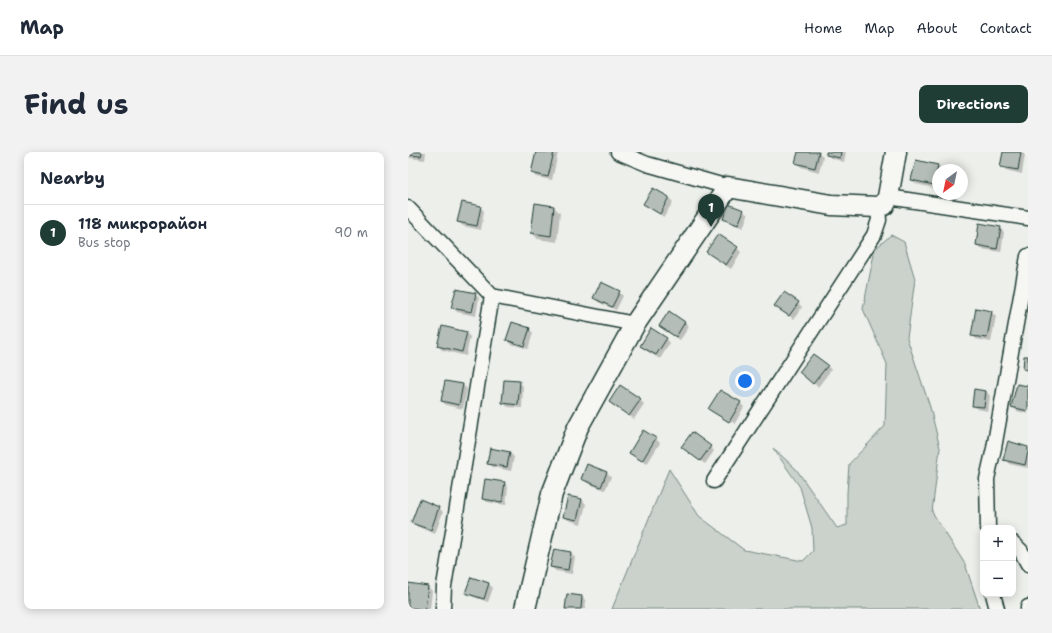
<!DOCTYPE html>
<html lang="en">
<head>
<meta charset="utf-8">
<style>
	body { margin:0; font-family:"Shantell Sans",sans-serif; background:#f2f2f3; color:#1f2937 }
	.controls { position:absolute; right:12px; bottom:12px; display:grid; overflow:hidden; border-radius:8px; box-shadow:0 2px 10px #0003 }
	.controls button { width:36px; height:36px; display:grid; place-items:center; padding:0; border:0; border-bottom:1px solid #e0e1e3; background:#fff; color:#1f2937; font:20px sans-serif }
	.compass { position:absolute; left:524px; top:12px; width:36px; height:36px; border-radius:50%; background:#fff; box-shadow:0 2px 10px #0003; rotate:213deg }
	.you { position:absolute; left:337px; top:229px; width:14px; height:14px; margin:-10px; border:3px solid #fff; border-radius:50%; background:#1a73e8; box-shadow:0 0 0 6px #1a73e833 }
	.badge { display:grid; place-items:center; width:26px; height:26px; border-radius:50%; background:#1f3d34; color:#fff; font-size:13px; font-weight:700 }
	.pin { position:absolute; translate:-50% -33px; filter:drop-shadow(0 1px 2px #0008) }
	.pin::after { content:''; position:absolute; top:21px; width:14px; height:12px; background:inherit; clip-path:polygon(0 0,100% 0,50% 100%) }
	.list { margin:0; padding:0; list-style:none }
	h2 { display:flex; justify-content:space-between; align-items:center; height:52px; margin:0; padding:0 16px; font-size:17px }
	h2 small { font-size:13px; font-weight:400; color:#747a83 }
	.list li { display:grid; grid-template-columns:26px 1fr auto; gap:12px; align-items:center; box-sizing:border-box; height:56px; padding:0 16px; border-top:1px solid #e0e1e3 }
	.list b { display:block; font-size:15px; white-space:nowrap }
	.list p { margin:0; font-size:13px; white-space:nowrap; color:#747a83 }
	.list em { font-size:13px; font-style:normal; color:#747a83 }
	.map { position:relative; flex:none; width:620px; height:457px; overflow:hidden; border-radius:8px }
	header { display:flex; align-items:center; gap:24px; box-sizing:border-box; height:56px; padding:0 20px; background:#fff; border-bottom:1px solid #e0e1e3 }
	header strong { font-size:19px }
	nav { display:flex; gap:22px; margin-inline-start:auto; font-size:14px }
	.intro { display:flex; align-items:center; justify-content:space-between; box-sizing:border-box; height:96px; padding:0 24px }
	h1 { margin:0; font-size:28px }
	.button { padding:10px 18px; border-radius:8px; background:#1f3d34; color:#fff; font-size:14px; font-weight:700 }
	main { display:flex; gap:24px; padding:0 24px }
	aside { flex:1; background:#fff; border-radius:8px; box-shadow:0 2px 10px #0003 }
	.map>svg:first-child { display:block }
	.green { fill:#cbd2cc; stroke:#758880 }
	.shadow { fill:#0003 }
	.building { fill:#b4bdb8; stroke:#1f3d34 }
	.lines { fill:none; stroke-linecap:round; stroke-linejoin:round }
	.street-casing { stroke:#1f3d34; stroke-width:17 }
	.secondary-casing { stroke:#1f3d34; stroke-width:23 }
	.street { stroke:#f6f6f2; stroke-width:14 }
	.secondary { stroke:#f6f6f2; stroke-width:20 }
</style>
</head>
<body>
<header>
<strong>Map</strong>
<nav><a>Home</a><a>Map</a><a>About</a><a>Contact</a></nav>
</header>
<div class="intro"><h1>Find us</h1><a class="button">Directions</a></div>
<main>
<aside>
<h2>Nearby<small></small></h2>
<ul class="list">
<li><span class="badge">1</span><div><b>118 микрорайон</b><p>Bus stop</p></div><em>90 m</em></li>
</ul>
</aside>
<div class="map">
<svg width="620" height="457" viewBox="0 0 620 457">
	<rect width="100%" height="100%" fill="#edefea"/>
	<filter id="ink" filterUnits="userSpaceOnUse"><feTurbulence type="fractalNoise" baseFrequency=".025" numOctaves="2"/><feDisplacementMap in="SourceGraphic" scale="8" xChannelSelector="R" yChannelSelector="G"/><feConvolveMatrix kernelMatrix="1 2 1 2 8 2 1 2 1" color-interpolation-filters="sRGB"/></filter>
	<g filter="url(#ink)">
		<path class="green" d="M483,83L496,90L507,127L499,186L522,255L532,296L524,360L557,412L572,457H204L261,317L291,364L336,398L395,409L405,399L404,376L392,335L365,296L388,317L429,376L439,373V341L441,312L477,274L479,212L455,157L467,97Z"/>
		<path class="shadow" d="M0,0H18L17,8L2,6L0,4Z
			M129,0H149L150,1L144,28L128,25L124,21Z
			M391,0H406L411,1L415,5L411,20L393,15L389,11Z
			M419,0H438L436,10L423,6L419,2Z
			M596,0H615L617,2L614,22L598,18L594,14Z
			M508,9L530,14L534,18H530V37L508,32L504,27Z
			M261,46L265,50L256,65L241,56L237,52Z
			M72,55L76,59L73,78L55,74L50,70Z
			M146,55L152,61L149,90L130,87L124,81Z
			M335,59L340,63L335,76L320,70L316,66Z
			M592,76L596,80L593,100L573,97L569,93Z
			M310,84L329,96L333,100L323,117L304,104L300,100Z
			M211,140L215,144L208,158L190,150L186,145Z
			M67,142L71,146L68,164L49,160L45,155Z
			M390,151L394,155L386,167L372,158L368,154Z
			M261,160L277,170L281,175L272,188L256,178L252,174Z
			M583,160L588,164L583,190L568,187L564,183Z
			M121,177L125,181L120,197L103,192L99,187Z
			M58,181L62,185L58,204L34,198L30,194Z
			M258,186L262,191L252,207L237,198L233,194Z
			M419,213L423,218L410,235L392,220Z
			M37,230L55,233L59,237L55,257L38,253L34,249Z
			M111,230L115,234L114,256L100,255L95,251Z
			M620,235V262L609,259L604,255Z
			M578,239L582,244L580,259L569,257L565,253Z
			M232,248L236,252L226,267L206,254L202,249Z
			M332,251L336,255L326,273V271L305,259V261L301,257Z
			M236,280L248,287L252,291L239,312L227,305L223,301Z
			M274,295H302L306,299L297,312L278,299Z
			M620,296V316L601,312L597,307Z
			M102,301L106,305L103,319L85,315L80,311Z
			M180,313L199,321L203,325L197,338L179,331L175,327Z
			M96,331L100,335L98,353L79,350L75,346Z
			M160,345L174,348L178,352L173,372L160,368L156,364Z
			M13,349L31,356L35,360L27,382L8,374L4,370Z
			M163,401L167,405L164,422L148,419L143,415Z
			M63,426L81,432L85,436L80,450L63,444L59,440Z
			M0,432L20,435L24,439L22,457H0Z
			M174,445L178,449L177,457H158Z"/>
		<path class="building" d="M0,0H14L13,4L0,3Z
			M128,0H146L140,25L123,21Z
			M390,0H411L407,16L387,11Z
			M418,0H433L432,6L418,3Z
			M595,0H613L610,18L592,15Z
			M508,8L530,13L526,33L503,28Z
			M245,36L261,45L252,62L235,52Z
			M54,50L73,54L69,74L49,70Z
			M127,51L146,54L143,84L123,81Z
			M320,52L336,58L330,73L315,67Z
			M571,71L593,75L589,97L568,93Z
			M310,82L330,95L318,113L298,100Z
			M193,130L212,139L204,155L185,146Z
			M48,137L68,141L64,160L43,156Z
			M376,140L391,150L381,164L366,154Z
			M568,156L584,159L579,186L563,184Z
			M261,159L277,170L268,185L251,174Z
			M104,170L122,176L116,194L98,188Z
			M34,174L59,180L54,200L29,194Z
			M243,176L259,186L248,203L232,194Z
			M405,202L420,213L405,232L391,220Z
			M616,204H620V218L615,217Z
			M96,228L112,229L110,253L94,251Z
			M37,229L55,232L51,253L33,249Z
			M609,232L620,234V259L603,255Z
			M212,233L233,247L221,264L201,250Z
			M566,237L578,239L576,255L564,254Z
			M312,238L333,250L321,270L300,257Z
			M235,278L248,286L234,309L221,301Z
			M284,280L303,294L292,309L273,295Z
			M600,289L620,295V300L617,313L595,308Z
			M82,296L102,300L99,315L79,312Z
			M179,312L199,320L193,335L173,327Z
			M77,327L97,330L94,350L74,347Z
			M160,344L174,347L169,368L155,365Z
			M12,347L31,355L23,378L3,371Z
			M146,397L163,400L160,418L142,415Z
			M63,425L81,431L76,447L57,441Z
			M0,431L20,434L17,457L0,456Z
			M159,442L174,444L173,457H157Z"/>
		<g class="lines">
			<defs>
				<path id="street" d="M210,0L239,12L320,35
					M480,45L620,66
					M0,56L84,144L227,172
					M306,329L466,83L471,68L470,55
					M580,376L579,327L586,296L620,104
					M605,391L613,399L620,412
					M585,442L589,457
					M35,457L36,434L84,144
					M620,457V455"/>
				<path id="secondary" d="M117,457L144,342L170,275L227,172L320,35L423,53L470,55L476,53L480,45L488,0"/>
			</defs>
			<use href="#street" class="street-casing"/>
			<use href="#secondary" class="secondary-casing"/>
			<use href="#street" class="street"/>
			<use href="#secondary" class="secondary"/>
		</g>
	</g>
</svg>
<div class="controls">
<button>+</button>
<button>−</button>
</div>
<svg class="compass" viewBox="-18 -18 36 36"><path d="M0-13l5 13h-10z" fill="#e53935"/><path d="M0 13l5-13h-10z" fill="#747a83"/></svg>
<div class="you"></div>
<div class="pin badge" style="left:303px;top:75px">1</div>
</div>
</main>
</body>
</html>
